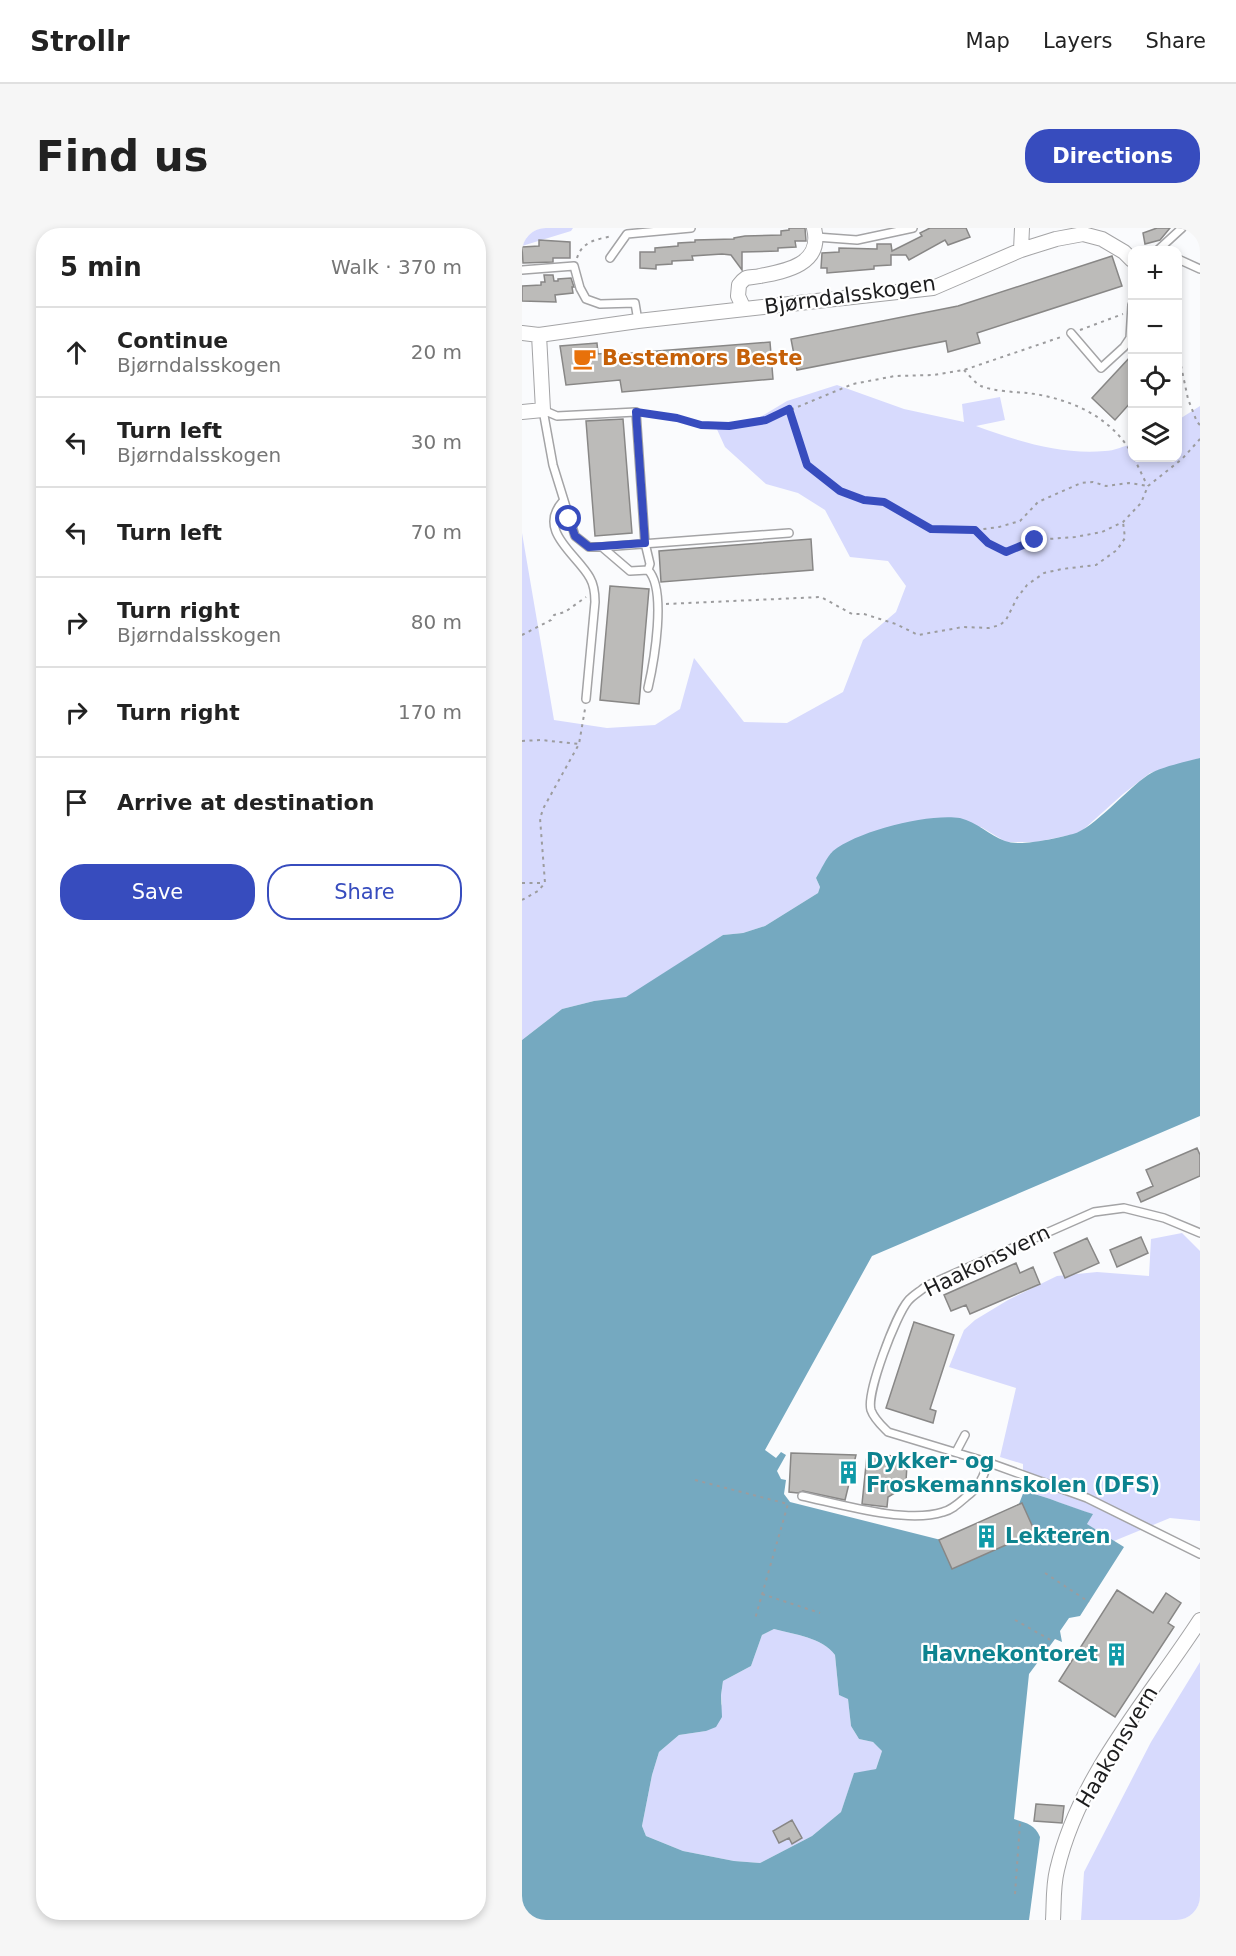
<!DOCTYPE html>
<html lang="en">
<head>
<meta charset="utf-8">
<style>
	body { margin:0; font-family:"DejaVu Sans",sans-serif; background:#f6f6f6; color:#222 }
	.controls { position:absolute; right:18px; top:18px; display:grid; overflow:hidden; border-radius:12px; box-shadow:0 3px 9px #0003 }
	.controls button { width:54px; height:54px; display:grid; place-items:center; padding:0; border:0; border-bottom:2px solid #e0e0e0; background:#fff; color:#222; font:30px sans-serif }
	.stop { position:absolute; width:18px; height:18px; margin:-14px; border:4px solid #374cbe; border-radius:50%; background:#fff }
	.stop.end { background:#374cbe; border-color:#fff; box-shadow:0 2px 6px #0008 }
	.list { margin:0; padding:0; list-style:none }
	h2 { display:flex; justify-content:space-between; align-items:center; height:78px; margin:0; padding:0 24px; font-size:26px }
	h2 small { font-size:20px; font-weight:400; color:#767676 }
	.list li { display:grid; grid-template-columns:39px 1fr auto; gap:18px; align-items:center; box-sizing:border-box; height:90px; padding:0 24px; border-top:2px solid #e0e0e0 }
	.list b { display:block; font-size:22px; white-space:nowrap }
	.list p { margin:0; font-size:20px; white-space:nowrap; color:#767676 }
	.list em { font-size:20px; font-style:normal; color:#767676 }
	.actions { display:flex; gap:12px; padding:18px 24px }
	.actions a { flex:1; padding:14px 0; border:2px solid #374cbe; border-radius:24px; text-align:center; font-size:21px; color:#374cbe }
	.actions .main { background:#374cbe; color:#fff }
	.icon { flex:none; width:33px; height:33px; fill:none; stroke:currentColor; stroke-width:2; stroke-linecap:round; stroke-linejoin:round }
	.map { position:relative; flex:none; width:678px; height:1692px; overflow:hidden; border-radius:24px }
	header { display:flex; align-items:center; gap:36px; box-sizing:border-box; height:84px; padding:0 30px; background:#fff; border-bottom:2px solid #e0e0e0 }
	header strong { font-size:28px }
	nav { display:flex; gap:33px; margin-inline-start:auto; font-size:21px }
	.intro { display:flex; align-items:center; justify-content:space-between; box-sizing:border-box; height:144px; padding:0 36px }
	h1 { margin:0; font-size:42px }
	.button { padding:15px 27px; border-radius:24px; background:#374cbe; color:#fff; font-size:21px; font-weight:700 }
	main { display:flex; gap:36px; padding:0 36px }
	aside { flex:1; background:#fff; border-radius:24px; box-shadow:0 3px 9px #0003 }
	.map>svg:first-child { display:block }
	.green { fill:#d7dafd }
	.water { fill:#75a9c0; fill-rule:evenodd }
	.building { fill:#bcbbb9; stroke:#888786; stroke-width:1.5 }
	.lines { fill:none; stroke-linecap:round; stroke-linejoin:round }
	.service-casing { stroke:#a4a4a6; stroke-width:10 }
	.minor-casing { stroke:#a4a4a6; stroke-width:16 }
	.path { stroke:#9c9c9e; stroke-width:2; stroke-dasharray:3 4.5; stroke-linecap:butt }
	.service { stroke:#fff; stroke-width:7 }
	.minor { stroke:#fff; stroke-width:14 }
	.route { stroke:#374cbe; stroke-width:8 }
	.labels { text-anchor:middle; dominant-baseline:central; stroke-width:4.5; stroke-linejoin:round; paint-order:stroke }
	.street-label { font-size:21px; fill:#1d1d1e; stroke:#fff }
	.food-label { font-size:21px; font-weight:bold; fill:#c56008; stroke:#fff; text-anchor:start }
	.culture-label { font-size:21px; font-weight:bold; fill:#0d838f; stroke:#fff; text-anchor:start }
</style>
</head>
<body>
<header>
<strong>Strollr</strong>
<nav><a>Map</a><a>Layers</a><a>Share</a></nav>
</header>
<div class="intro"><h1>Find us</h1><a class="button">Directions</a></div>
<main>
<aside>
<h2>5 min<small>Walk · 370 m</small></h2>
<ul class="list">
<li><svg class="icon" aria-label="ahead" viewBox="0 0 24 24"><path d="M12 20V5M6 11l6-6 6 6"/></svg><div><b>Continue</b><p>Bjørndalsskogen</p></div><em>20 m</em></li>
<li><svg class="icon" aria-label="left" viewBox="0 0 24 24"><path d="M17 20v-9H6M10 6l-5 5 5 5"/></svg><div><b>Turn left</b><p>Bjørndalsskogen</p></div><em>30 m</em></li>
<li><svg class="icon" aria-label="left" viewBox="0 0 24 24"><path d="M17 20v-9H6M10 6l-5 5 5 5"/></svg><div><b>Turn left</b></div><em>70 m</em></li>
<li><svg class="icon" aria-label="right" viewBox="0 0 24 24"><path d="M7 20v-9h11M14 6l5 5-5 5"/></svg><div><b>Turn right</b><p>Bjørndalsskogen</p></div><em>80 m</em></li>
<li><svg class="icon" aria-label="right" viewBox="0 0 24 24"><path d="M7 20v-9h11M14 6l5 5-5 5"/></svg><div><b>Turn right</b></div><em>170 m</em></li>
<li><svg class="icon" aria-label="arrive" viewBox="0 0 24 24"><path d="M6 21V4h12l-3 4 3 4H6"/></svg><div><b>Arrive at destination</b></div></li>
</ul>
<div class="actions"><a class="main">Save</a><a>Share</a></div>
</aside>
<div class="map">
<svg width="678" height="1692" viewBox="0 0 678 1692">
	<rect width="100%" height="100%" fill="#fafbfd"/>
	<path class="green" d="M0,0H51L49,3L0,18Z
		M315,157L382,181L442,194L440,176L478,169L483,192L454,198C495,213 539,227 583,223C592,223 602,218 610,216V230H656V192L678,178V530L628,545L601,566L562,601L553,606L514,614H484L459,599L310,624L294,650L298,659L296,665L243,698L221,705L201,707L104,770L72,773L40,781L0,812V305L32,492L85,500L133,497L158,481L172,430L222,494L265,495L321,464L341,412L374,384L384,358L366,333L328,329L303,282L276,265L244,256L203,219L193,197L235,191L265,173Z
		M660,1005L678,1023V1293L648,1290L592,1313L565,1296L570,1286C547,1279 526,1269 503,1263L501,1268V1236L478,1229L494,1160L427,1139L442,1102L453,1092L486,1072L535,1048L575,1044L627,1048L629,1011Z
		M252,1401C273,1407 300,1409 313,1427L317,1467L326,1470L329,1498L337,1511L351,1514L360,1523L354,1541L332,1546L319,1584L290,1608L238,1635L212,1633L161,1623L124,1608L120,1598L130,1547L137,1524L157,1507L184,1503L200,1476L199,1467L201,1453L229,1438L240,1407Z
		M678,1434V1692H559L562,1644L629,1514Z"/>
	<path class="water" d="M678,530V888L350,1028L243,1222L254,1230L259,1224L264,1227L255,1243L259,1251L264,1252L262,1266L268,1274L419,1312L497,1276L502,1263C526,1269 548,1279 571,1286L565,1296L602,1319L558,1388L547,1390L538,1403L540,1414L533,1411L507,1446L492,1591C504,1595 513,1596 518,1609L507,1692H0V812L40,781L72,773L104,769L201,707L221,705L243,698L296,665L298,659L294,650C299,642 304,630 311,623C335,603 407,585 438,590C455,594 467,607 483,613C498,619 535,610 551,606C571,601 605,561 626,547C638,539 663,534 678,530ZM252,1401C273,1407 300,1409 313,1427L317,1467L326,1471L329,1498L337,1511L351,1514L360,1523L354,1541L332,1545L319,1584L290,1608L238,1635L212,1633L161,1623L124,1608L120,1598L130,1547L137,1524L157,1507L184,1503L194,1499L200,1489L199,1467L201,1453L229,1438L240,1407Z"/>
	<path class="building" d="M267,0H283L284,13H273L274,19L256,20V23L220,24V42L209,27L200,26L170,28L171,32L150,33V36L134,37V41L118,40V24H133V20L156,18V15L173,14V12L212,11V10L223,8L259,7V3L267,2Z
		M408,0H444L448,9L426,17L423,12L387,32L384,27H369V37L352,38V41L305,45V40H299L300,25L317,24V20L355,21V16H369L370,23L400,8L398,5Z
		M635,0H648L638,12L623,16L621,5Z
		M17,12L48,14V30H31V34L1,35L0,19L17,18Z
		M590,28L600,58L455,105L458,115L426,124L424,113L275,142L269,111L436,78Z
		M22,47H31L32,53H36V51L49,50L52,59H50L51,65L33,67L34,74L0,73V58L19,57V54H23Z
		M248,114L251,151L100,164L98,152L44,157L38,118L75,115L76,126L85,125V127Z
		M610,127V173L593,192L570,170Z
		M101,191L110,305L73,308L64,193Z
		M289,311L291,342L139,354L137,323Z
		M88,358L127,361L117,476L78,472Z
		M675,920L678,927V948L619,974L615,965L631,958L624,942Z
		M619,1009L626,1025L595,1039L588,1022Z
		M565,1010L577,1035L543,1050L532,1025Z
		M494,1035L498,1045L511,1039L518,1056L448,1086L444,1077L429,1083L422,1067Z
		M392,1094L432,1107L408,1181L414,1183L411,1195L364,1180Z
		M269,1225L334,1227L323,1272L281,1263L276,1265L267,1264Z
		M345,1227L377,1228L376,1236L385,1237L384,1253H377L376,1263L366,1269L365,1279L340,1276Z
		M500,1275L513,1304L430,1341L417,1312Z
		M595,1362L631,1385L644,1365L659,1375L646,1395L652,1399L593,1489L537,1453Z
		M514,1576L542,1578L540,1595L512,1593Z
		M270,1592L280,1610L270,1616L267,1610L257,1615L251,1603Z"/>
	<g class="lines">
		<defs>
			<path id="service" d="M294,9L335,12L391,0
				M636,22L660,0
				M88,30L105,6L169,0
				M656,31L678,41
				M0,42L52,38L58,60L64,71L78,76L113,75L116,93
				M549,105L579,140L602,119L608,110L610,77
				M21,182L31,237L53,308L67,319H80L267,305
				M21,182L35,188L114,184L123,315L128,336L126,342L108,343L80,319
				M41,273C14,303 55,326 68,350C72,357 73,365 73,374L64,471
				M126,460C132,434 145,361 126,342
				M678,1005L642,990L602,980L572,984L404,1058C399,1063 391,1067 386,1073C374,1087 344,1165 349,1182C352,1191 360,1198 366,1204L465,1234L565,1270L678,1326
				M434,1224L443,1207
				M280,1268C318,1276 384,1296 421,1284C430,1282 437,1275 444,1269C456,1260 463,1249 465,1234"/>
			<path id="minor" d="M499,22L500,0
				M222,81L216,68L217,57C219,54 221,52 224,50C228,49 234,49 238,48C265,43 301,36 292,0
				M0,105L17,107L116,93L411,60L499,22L534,11L561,6L580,11L602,24L610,32
				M0,184L21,182L17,107
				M531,1692C532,1675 531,1658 535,1642C557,1547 626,1472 678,1392"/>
		</defs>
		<use href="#service" class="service-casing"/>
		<use href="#minor" class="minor-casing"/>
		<path class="path" d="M55,30C60,13 76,11 91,8
			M558,102L601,86
			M656,131L658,133L666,171L675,194L678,197
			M442,142C447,147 453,155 459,158C470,163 493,164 505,165C547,170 589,188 610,226
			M267,181L285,237L318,263L342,272L362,274L409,301L453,302L466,315L484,324L513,312L553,309L580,304L601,294L619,275L626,258L660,231L678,211
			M123,185L155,190L179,197L207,198L244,192L331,156L373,148L411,147L442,142L542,108
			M612,230L625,257
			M454,302L477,299L498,293L516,274L559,255L571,254L584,258L607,255L626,258
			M144,376L299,369L330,386H342L374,396L396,407L441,399L467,400L478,397L484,392L495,370L505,357L522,345L540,341L574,337L595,322L603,310L601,294
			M0,407L29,392L32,387L43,384L64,369
			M0,513L19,512L57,516
			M0,655H21
			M0,672L16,663L23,655L18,590L22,579L57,516L63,481
			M173,1252L266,1276L233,1391
			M523,1345L567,1374
			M240,1366L298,1385
			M493,1392L532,1414
			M493,1666L498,1595"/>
		<use href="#service" class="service"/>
		<use href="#minor" class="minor"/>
	</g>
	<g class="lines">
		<path class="route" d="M47,291L53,308L67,319L123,315L114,184L155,190L179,197L207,198L244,192L267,181L285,237L318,263L342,272L362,274L409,301L453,302L466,315L484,324L513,312"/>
	</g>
	<defs>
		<symbol id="cafe-bare" viewBox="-9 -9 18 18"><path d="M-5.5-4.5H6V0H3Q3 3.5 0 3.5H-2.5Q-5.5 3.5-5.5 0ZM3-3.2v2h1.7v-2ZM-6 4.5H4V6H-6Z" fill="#e8710a" stroke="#fff" stroke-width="2.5" paint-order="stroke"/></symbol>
		<symbol id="building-bare" viewBox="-9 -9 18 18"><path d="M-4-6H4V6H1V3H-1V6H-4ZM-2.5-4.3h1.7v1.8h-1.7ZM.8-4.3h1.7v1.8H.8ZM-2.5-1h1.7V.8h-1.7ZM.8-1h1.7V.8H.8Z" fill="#0f9aa8" stroke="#fff" stroke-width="2.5" paint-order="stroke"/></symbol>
	</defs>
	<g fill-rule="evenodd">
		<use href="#cafe-bare" x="46" y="114" width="33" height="33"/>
		<use href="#building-bare" x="310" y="1228" width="33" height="33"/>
		<use href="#building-bare" x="448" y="1292" width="33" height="33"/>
		<use href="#building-bare" x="578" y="1410" width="33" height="33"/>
	</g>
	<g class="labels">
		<g class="street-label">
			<text transform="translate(328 67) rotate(-8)">Bjørndalsskogen</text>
			<text transform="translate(465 1033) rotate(-26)">Haakonsvern</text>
			<text transform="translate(595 1519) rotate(-59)">Haakonsvern</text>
		</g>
		<g class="food-label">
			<text x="80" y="130">Bestemors Beste</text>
		</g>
		<g class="culture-label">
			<text x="344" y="1233">Dykker- og<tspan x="344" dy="24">Froskemannskolen (DFS)</tspan></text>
			<text x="483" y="1308">Lekteren</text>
			<text x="576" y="1426" text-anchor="end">Havnekontoret</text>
		</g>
	</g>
</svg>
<div class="controls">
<button>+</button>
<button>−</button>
<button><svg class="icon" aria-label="locate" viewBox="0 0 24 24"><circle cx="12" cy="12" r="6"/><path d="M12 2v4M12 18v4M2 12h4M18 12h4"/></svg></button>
<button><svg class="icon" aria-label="layers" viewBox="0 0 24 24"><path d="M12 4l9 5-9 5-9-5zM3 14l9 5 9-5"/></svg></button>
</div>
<div class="stop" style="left:47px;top:291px"></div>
<div class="stop end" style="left:513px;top:312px"></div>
</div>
</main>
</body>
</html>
